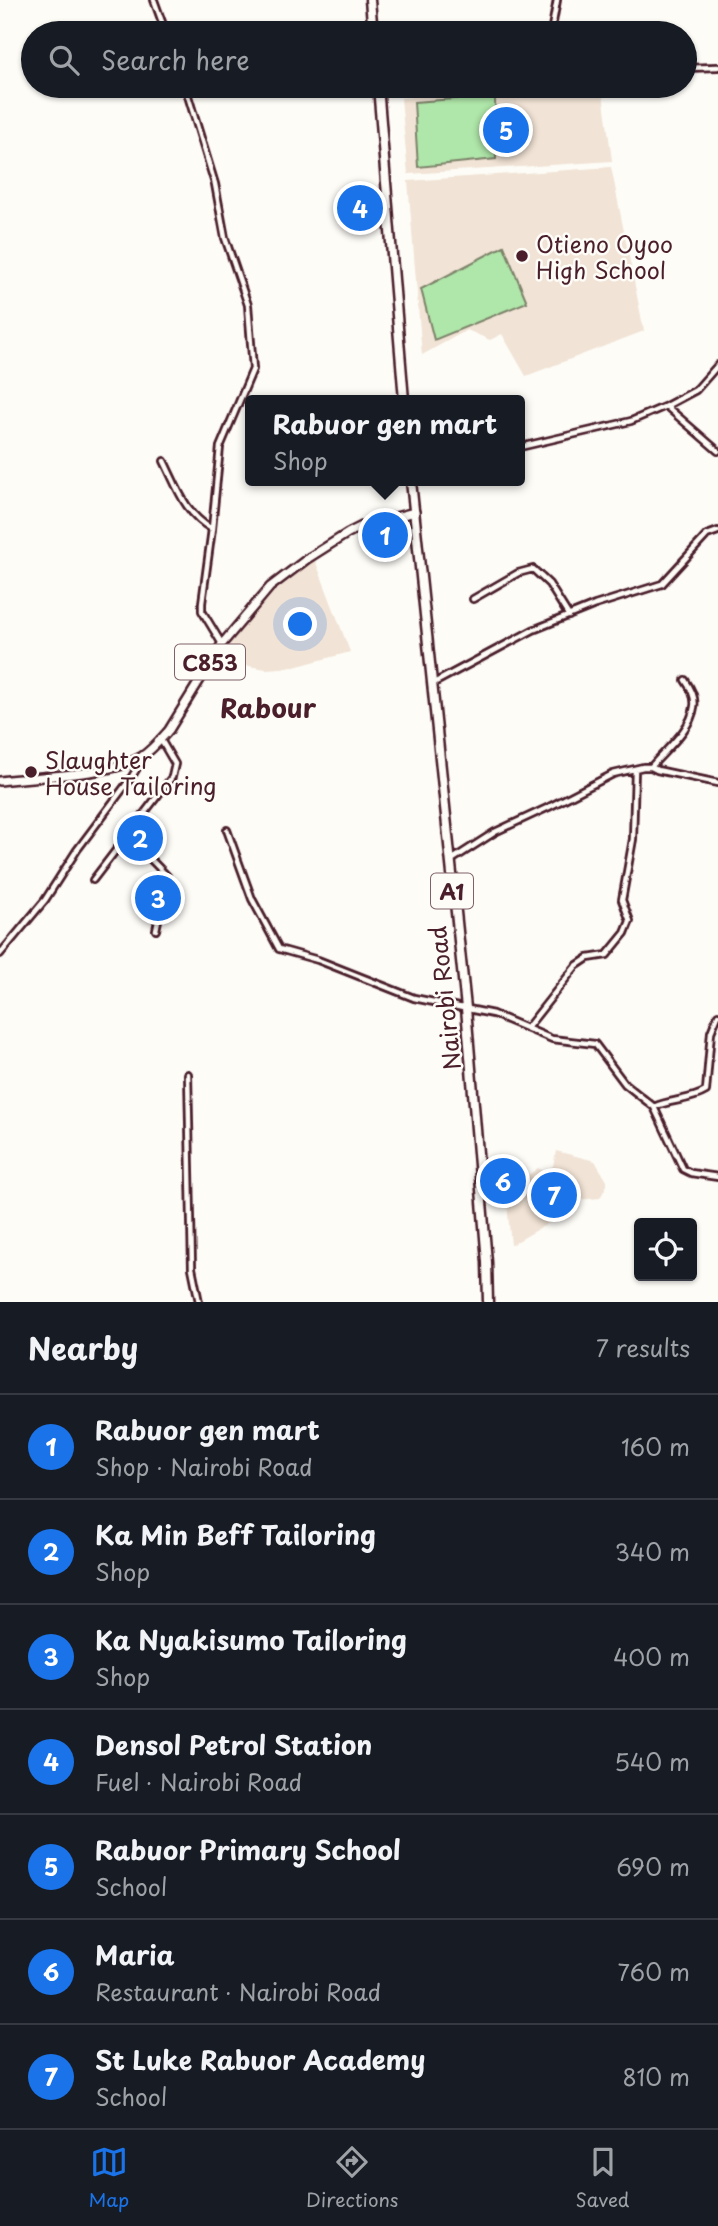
<!DOCTYPE html>
<html lang="en">
<head>
<meta charset="utf-8">
<style>
	body { margin:0; font-family:"Playpen Sans",sans-serif; background:#242831; color:#f1f3f6 }
	.controls { position:absolute; right:21px; bottom:21px; display:grid; overflow:hidden; border-radius:7px; box-shadow:0 2px 5px #0004 }
	.controls button { width:63px; height:63px; display:grid; place-items:center; padding:0; border:0; border-bottom:2px solid #363941; background:#171b24; color:#f1f3f6; font:35px sans-serif }
	.you { position:absolute; left:301px; top:625px; width:24px; height:24px; margin:-18px; border:5px solid #fff; border-radius:50%; background:#1a73e8; box-shadow:0 0 0 10px #1a73e833 }
	.badge { display:grid; place-items:center; width:46px; height:46px; border-radius:50%; background:#1a73e8; color:#fff; font-size:23px; font-weight:700 }
	.pin { position:absolute; translate:-50% -50%; border:4px solid #fff; box-shadow:0 2px 7px #0006 }
	.popup { position:absolute; left:245px; top:395px; width:280px; height:91px; box-sizing:border-box; display:grid; place-content:center; border-radius:7px; background:#171b24; filter:drop-shadow(0 2px 5px #0005); font-size:23px; white-space:nowrap; color:#9ea1a6 }
	.popup b { font-size:26px; color:#f1f3f6 }
	.popup::after { content:''; position:absolute; left:50%; top:100%; margin-left:-14px; border:14px solid transparent; border-top-color:#171b24 }
	.list { margin:0; padding:0; list-style:none }
	h2 { display:flex; justify-content:space-between; align-items:center; height:91px; margin:0; padding:0 28px; font-size:30px }
	h2 small { font-size:23px; font-weight:400; color:#9ea1a6 }
	.list li { display:grid; grid-template-columns:46px 1fr auto; gap:21px; align-items:center; box-sizing:border-box; height:105px; padding:0 28px; border-top:2px solid #363941 }
	.list b { display:block; font-size:26px; white-space:nowrap }
	.list p { margin:0; font-size:23px; white-space:nowrap; color:#9ea1a6 }
	.list em { font-size:23px; font-style:normal; color:#9ea1a6 }
	.icon { flex:none; width:38px; height:38px; fill:none; stroke:currentColor; stroke-width:2; stroke-linecap:round; stroke-linejoin:round }
	.map { position:relative; flex:none; width:718px; height:1302px; overflow:hidden }
	.search { position:absolute; background:#171b24; box-shadow:0 2px 5px #0004; left:21px; right:21px; top:21px; height:77px; display:flex; align-items:center; gap:18px; box-sizing:border-box; padding:0 24px; border-radius:38px; color:#9ea1a6; font-size:26px }
	.sheet { height:826px; background:#171b24 }
	nav { display:flex; justify-content:space-around; align-items:center; box-sizing:border-box; height:98px; border-top:2px solid #363941; background:#171b24; font-size:19px; color:#9ea1a6 }
	nav a { display:grid; justify-items:center; gap:4px }
	nav .on { color:#1a73e8 }
	.map>svg:first-child { display:block }
	.built { fill:#f1e3d5 }
	.grass { fill:#afe6a9; stroke:#7c826a; stroke-width:2 }
	.lines { fill:none; stroke-linecap:round; stroke-linejoin:round }
	.minor-casing { stroke:#4a1f2b; stroke-width:10 }
	.primary-casing { stroke:#4a1f2b; stroke-width:12 }
	.trunk-casing { stroke:#4a1f2b; stroke-width:13 }
	.minor { stroke:#fdfcf7; stroke-width:4.5 }
	.primary { stroke:#fdfcf7; stroke-width:7 }
	.trunk { stroke:#fdfcf7; stroke-width:8 }
	.poi-dot { fill:#4a1f2b; stroke:#fdfcf7; stroke-width:2.5 }
	.labels { text-anchor:middle; dominant-baseline:central; stroke-width:5; stroke-linejoin:round; paint-order:stroke }
	.shield { fill:#fdfcf7; stroke:#806168; stroke-width:2 }
	.shield-label { font-size:21px; font-weight:bold; fill:#4a1f2b }
	.poi-label { font-size:23px; fill:#4a1f2b; stroke:#fdfcf7; text-anchor:start }
	.street-label { font-size:23px; fill:#4a1f2b; stroke:#fdfcf7 }
	.quarter-label { font-size:26px; font-weight:bold; fill:#4a1f2b; stroke:#fdfcf7 }
</style>
</head>
<body>
<div class="map">
<svg width="718" height="1302" viewBox="0 0 718 1302">
	<rect width="100%" height="100%" fill="#fdfcf7"/>
	<filter id="ink" filterUnits="userSpaceOnUse"><feTurbulence type="fractalNoise" baseFrequency=".0143" numOctaves="2"/><feDisplacementMap in="SourceGraphic" scale="14" xChannelSelector="R" yChannelSelector="G"/><feConvolveMatrix kernelMatrix="1 2 1 2 8 2 1 2 1" color-interpolation-filters="sRGB"/></filter>
	<g filter="url(#ink)">
		<path class="built" d="M546,86H602L612,161L408,174L401,98Z
			M611,167L644,331L526,376L502,334L490,340L467,330L422,355L408,181Z
			M315,560L350,652L294,667L266,669L217,660L236,633L269,593Z
			M556,1151L595,1161L607,1181V1185L600,1198L564,1201L566,1213L511,1245L506,1192L538,1168L543,1171L553,1166Z"/>
		<path class="grass" d="M495,96L496,159L418,167L414,102Z
			M504,246L527,302L434,340L421,289Z"/>
		<g class="lines">
			<defs>
				<path id="minor" d="M154,0L166,33
					M551,33L557,0
					M685,68L718,67
					M185,86L215,184L225,238L248,305L253,369L220,447L212,529L202,603V611L222,644
					M379,91L442,86
					M666,406L718,451
					M520,447L631,421L666,406L696,390L718,365
					M164,461C177,487 185,514 212,529
					M473,599L518,573L533,569L549,584L569,616
					M432,684L533,630L595,605L662,584L707,535L718,531
					M651,767C665,750 691,730 694,707C696,698 690,687 685,680
					M227,830L252,899L279,949L318,960L414,998L493,1014L552,1039L595,1044L625,1084L654,1107L683,1169L691,1173L718,1177
					M128,836L167,876L156,930
					M450,861L495,832L549,807L613,774L643,767H651L657,770L718,783
					M93,880L172,777L175,764L161,740
					M0,954L45,900L77,850L131,778L139,765L141,758
					M527,1028L576,966L588,958L607,955L625,933L630,921L622,900L633,839L635,770
					M188,1074L192,1268L199,1302
					M654,1107C671,1099 690,1101 706,1091L711,1032L718,1015"/>
				<path id="primary" d="M0,781C38,776 109,776 141,757C152,750 161,739 169,730L222,644L270,587L307,559L348,533L364,525L415,512"/>
				<path id="trunk" d="M370,0L373,33
					M378,86L404,400
					M411,481L466,1008L487,1262L488,1302"/>
			</defs>
			<use href="#minor" class="minor-casing"/>
			<use href="#primary" class="primary-casing"/>
			<use href="#trunk" class="trunk-casing"/>
			<use href="#minor" class="minor"/>
			<use href="#primary" class="primary"/>
			<use href="#trunk" class="trunk"/>
		</g>
	</g>
	<g class="poi-dot">
		<circle cx="522" cy="256" r="7"/>
		<circle cx="31" cy="772" r="7"/>
	</g>
	<g class="labels">
		<g class="shield">
			<rect x="175" y="644.5" width="70" height="35" rx="5"/>
			<rect x="431" y="873.5" width="42" height="35" rx="5"/>
		</g>
		<g class="shield-label">
			<text x="210" y="662">C853</text>
			<text x="452" y="891">A1</text>
		</g>
		<g class="poi-label">
			<text x="536" y="243">Otieno Oyoo<tspan x="536" dy="26">High School</tspan></text>
			<text x="45" y="759">Slaughter<tspan x="45" dy="26">House Tailoring</tspan></text>
		</g>
		<g class="street-label">
			<text transform="translate(444 998) rotate(-96)">Nairobi Road</text>
		</g>
		<g class="quarter-label">
			<text x="268" y="707">Rabour</text>
		</g>
	</g>
</svg>
<div class="controls">
<button><svg class="icon" aria-label="locate" viewBox="0 0 24 24"><circle cx="12" cy="12" r="6"/><path d="M12 2v4M12 18v4M2 12h4M18 12h4"/></svg></button>
</div>
<div class="you"></div>
<div class="pin badge" style="left:385px;top:535px">1</div>
<div class="popup"><b>Rabuor gen mart</b>Shop</div>
<div class="pin badge" style="left:140px;top:838px">2</div>
<div class="pin badge" style="left:158px;top:898px">3</div>
<div class="pin badge" style="left:360px;top:208px">4</div>
<div class="pin badge" style="left:506px;top:130px">5</div>
<div class="pin badge" style="left:503px;top:1181px">6</div>
<div class="pin badge" style="left:554px;top:1195px">7</div>
<div class="search"><svg class="icon" aria-label="search" viewBox="0 0 24 24"><circle cx="10" cy="10" r="6"/><path d="M15 15l6 6"/></svg>Search here</div>
</div>
<section class="sheet">
<h2>Nearby<small>7 results</small></h2>
<ul class="list">
<li><span class="badge">1</span><div><b>Rabuor gen mart</b><p>Shop · Nairobi Road</p></div><em>160 m</em></li>
<li><span class="badge">2</span><div><b>Ka Min Beff Tailoring</b><p>Shop</p></div><em>340 m</em></li>
<li><span class="badge">3</span><div><b>Ka Nyakisumo Tailoring</b><p>Shop</p></div><em>400 m</em></li>
<li><span class="badge">4</span><div><b>Densol Petrol Station</b><p>Fuel · Nairobi Road</p></div><em>540 m</em></li>
<li><span class="badge">5</span><div><b>Rabuor Primary School</b><p>School</p></div><em>690 m</em></li>
<li><span class="badge">6</span><div><b>Maria</b><p>Restaurant · Nairobi Road</p></div><em>760 m</em></li>
<li><span class="badge">7</span><div><b>St Luke Rabuor Academy</b><p>School</p></div><em>810 m</em></li>
</ul>
</section>
<nav>
<a class="on"><svg class="icon" aria-label="map" viewBox="0 0 24 24"><path d="M3 6l6-2 6 2 6-2v14l-6 2-6-2-6 2zM9 4v14M15 6v14"/></svg>Map</a>
<a><svg class="icon" aria-label="directions" viewBox="0 0 24 24"><path d="M12 3l9 9-9 9-9-9zM9 14v-3h6M13 9l2 2-2 2"/></svg>Directions</a>
<a><svg class="icon" aria-label="saved" viewBox="0 0 24 24"><path d="M7 4h10v16l-5-4-5 4z"/></svg>Saved</a>
</nav>
</body>
</html>
